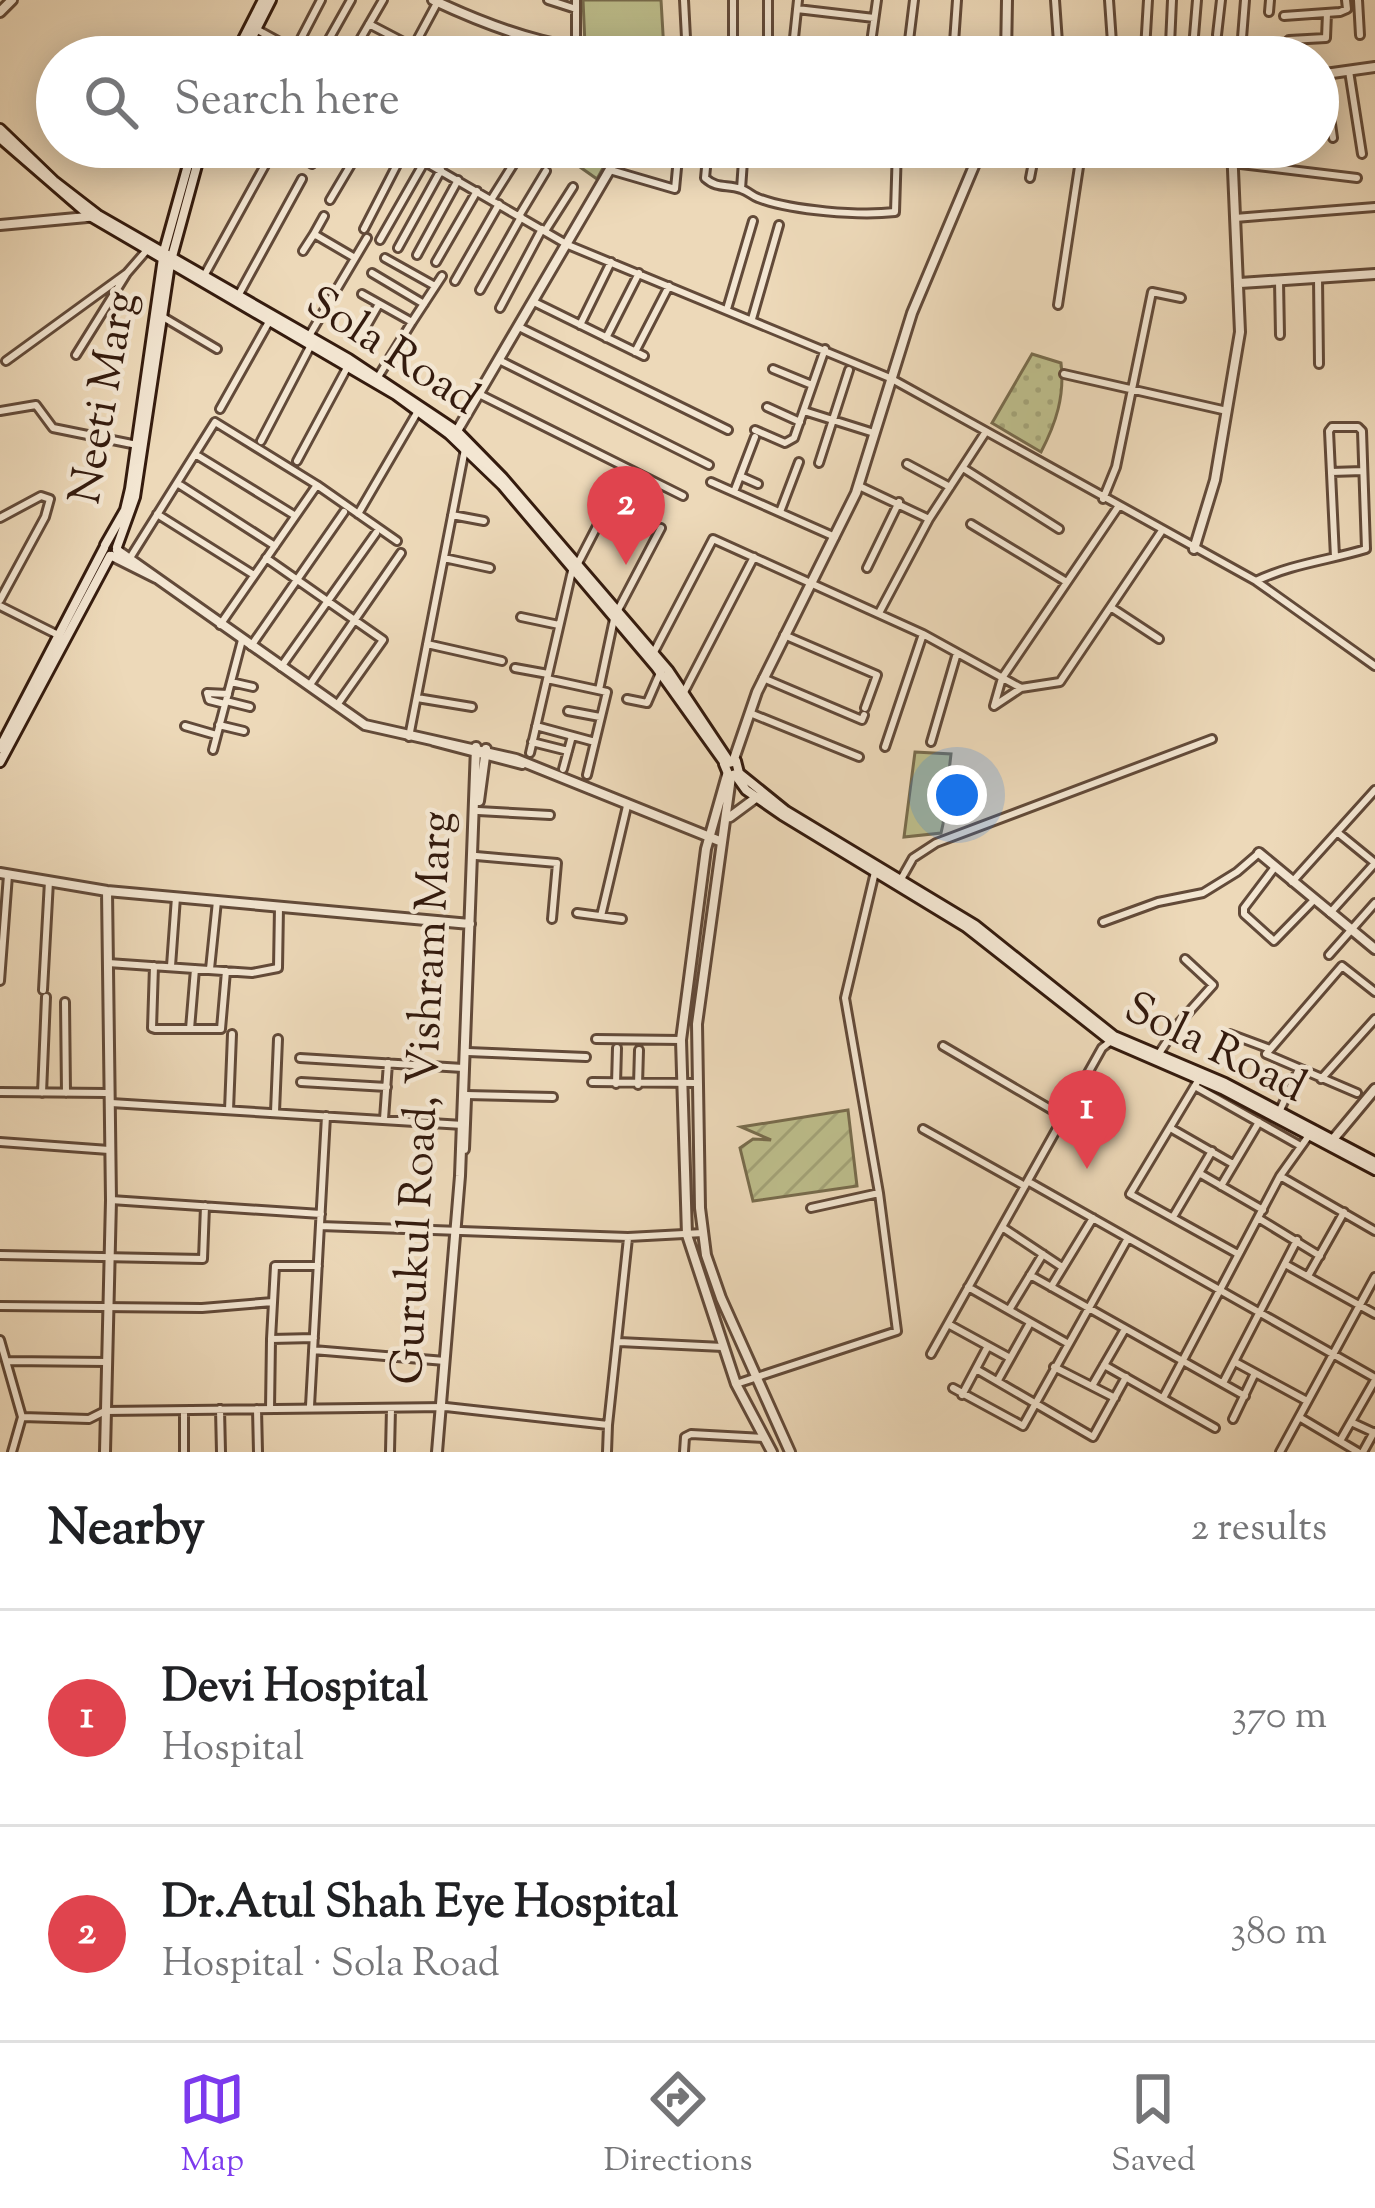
<!DOCTYPE html>
<html lang="en">
<head>
<meta charset="utf-8">
<style>
	body { margin:0; font-family:"Sorts Mill Goudy",serif; background:#f6f6f6; color:#202124 }
	.you { position:absolute; left:957px; top:795px; width:42px; height:42px; margin:-30px; border:9px solid #fff; border-radius:50%; background:#1a73e8; box-shadow:0 0 0 18px #1a73e833 }
	.badge { display:grid; place-items:center; width:78px; height:78px; border-radius:50%; background:#7c3aed; color:#fff; font-size:39px; font-weight:700 }
	.pin { position:absolute; translate:-50% -99px; filter:drop-shadow(0 3px 6px #0008) }
	.pin::after { content:''; position:absolute; top:63px; width:42px; height:36px; background:inherit; clip-path:polygon(0 0,100% 0,50% 100%) }
	.list { margin:0; padding:0; list-style:none }
	h2 { display:flex; justify-content:space-between; align-items:center; height:156px; margin:0; padding:0 48px; font-size:51px }
	h2 small { font-size:39px; font-weight:400; color:#757577 }
	.list li { display:grid; grid-template-columns:78px 1fr auto; gap:36px; align-items:center; box-sizing:border-box; height:216px; padding:0 48px; border-top:3px solid #e0e0e0 }
	.list b { display:block; font-size:45px; white-space:nowrap }
	.list p { margin:0; font-size:39px; white-space:nowrap; color:#757577 }
	.list em { font-size:39px; font-style:normal; color:#757577 }
	.icon { flex:none; width:66px; height:66px; fill:none; stroke:currentColor; stroke-width:2; stroke-linecap:round; stroke-linejoin:round }
	.map { position:relative; flex:none; width:1375px; height:1452px; overflow:hidden }
	.search { position:absolute; background:#fff; box-shadow:0 6px 30px #0003; left:36px; right:36px; top:36px; height:132px; display:flex; align-items:center; gap:30px; box-sizing:border-box; padding:0 42px; border-radius:66px; color:#757577; font-size:45px }
	.sheet { height:588px; background:#fff }
	nav { display:flex; justify-content:space-around; align-items:center; box-sizing:border-box; height:168px; border-top:3px solid #e0e0e0; background:#fff; font-size:33px; color:#757577 }
	nav a { display:grid; justify-items:center; gap:6px }
	nav .on { color:#7c3aed }
	.map>svg:first-child { display:block }
	.grass { fill:#bdbe8c; stroke:#786c4d; stroke-width:3 }
	.park { fill:url(#park-dots); stroke:#786c4d; stroke-width:3 }
	.garden { fill:url(#garden-furrows); stroke:#786c4d; stroke-width:3 }
	.lines { fill:none; stroke-linecap:round; stroke-linejoin:round }
	.minor-casing { stroke:#624a39; stroke-width:12 }
	.tertiary-casing { stroke:#624a39; stroke-width:14 }
	.secondary-casing { stroke:#341b0e; stroke-width:14 }
	.minor { stroke:#f3e6d2; stroke-width:6 }
	.tertiary { stroke:#f3e6d2; stroke-width:8 }
	.secondary { stroke:#f3e6d2; stroke-width:8 }
	.labels { text-anchor:middle; dominant-baseline:central; stroke-width:9; stroke-linejoin:round; paint-order:stroke }
	.street-label { font-size:45px; fill:#341b0e; stroke:#f3e6d2 }
</style>
</head>
<body>
<div class="map">
<svg width="1375" height="1452" viewBox="0 0 1375 1452">
	<defs>
		<pattern id="park-dots" width="8" height="8" patternUnits="userSpaceOnUse" patternTransform="scale(3)"><rect width="8" height="8" fill="#bdbe8c"/><path d="M2 2h.1M6 6h.1" fill="none" stroke="#a3a378" stroke-width="1.8" stroke-linecap="round"/></pattern>
		<pattern id="garden-furrows" width="10" height="10" patternUnits="userSpaceOnUse" patternTransform="scale(3)"><rect width="10" height="10" fill="#bdbe8c"/><path d="M-1 1l2-2M0 10L10 0M9 11l2-2" fill="none" stroke="#a3a378"/></pattern>
	</defs>
	<rect width="100%" height="100%" fill="#edd9b9"/>
	<filter id="stains"><feTurbulence type="fractalNoise" baseFrequency=".00167" numOctaves="4"/><feColorMatrix values="0 0 0 0 .2 0 0 0 0 .09 0 0 0 0 .02 0 0 0 .5 -.17"/></filter>
	<radialGradient id="worn" r=".72"><stop offset=".6" stop-color="#630" stop-opacity="0"/><stop offset="1" stop-color="#630" stop-opacity=".3"/></radialGradient>
	<path class="grass" d="M583,0H661L664,51L585,45Z
		M568,147H608L613,150L597,179L563,155Z
		M915,752L951,754L943,824L941,833L904,837Z"/>
	<path class="park" d="M1032,354L1061,363C1065,396 1056,423 1041,452L992,423Z"/>
	<path class="garden" d="M848,1110L857,1186L753,1201L740,1148L753,1139L771,1140L741,1127Z"/>
	<g class="lines">
		<defs>
			<path id="minor" d="M548,0L576,9
				M576,0V57
				M684,0L687,57
				M733,0V57
				M768,0V57
				M1055,0L1059,57
				M1109,0L1113,57
				M1358,0L1360,35
				M797,9L874,18
				M1269,12L1270,0
				M1284,16L1340,12L1347,9L1346,0
				M369,24L413,47
				M256,29L307,57
				M1217,35L1221,0
				M1194,36L1197,0
				M1242,38L1245,0
				M1289,40L1326,38L1327,13
				M1170,45L1172,0
				M356,46L374,57
				M295,50L321,0
				M1145,50L1148,0
				M319,57L351,0
				M350,57L383,0
				M408,57L437,3
				M792,57L798,0
				M869,57L877,0
				M907,57L914,0
				M953,57L957,0
				M1349,71L1362,154
				M1324,74L1333,138
				M708,147L705,178C717,189 727,184 741,189C748,191 752,196 758,198C792,211 860,216 895,212L897,147
				M530,154L534,147
				M1232,163L1357,178
				M312,164L321,147
				M610,170L675,189L679,147
				M1030,178L1036,147
				M741,189L744,147
				M330,200L359,151L413,155L568,245L890,378L1256,581L1375,666
				M491,200L518,157
				M519,216L546,171
				M1235,218L1375,207
				M364,229L403,153
				M545,231L573,187
				M314,234L324,216
				M380,240L425,161
				M398,248L441,170
				M303,251L314,234L355,258
				M417,255L458,180
				M385,258L435,286
				M436,262L477,191
				M372,273L424,304
				M204,276L275,147
				M1318,278L1319,364
				M455,281L499,204
				M1279,281L1280,335
				M480,290L521,217
				M362,294L412,322L442,276
				M238,296L302,179
				M534,302L644,356
				M1058,305L1082,147
				M500,308L542,229
				M727,309L753,221
				M163,317L217,349
				M752,319L779,225
				M367,325L379,304
				M580,325L611,262
				M519,327L728,430
				M309,336L367,238
				M606,338L639,273
				M635,352L669,286
				M76,355L127,273L147,250
				M499,360L709,465
				M6,361L127,273
				M773,369L812,385
				M1064,374L1227,411
				M378,377L412,322
				M479,394L683,496
				M767,407L800,422
				M220,409L270,320
				M0,411L36,405L53,428L137,445
				M804,411L874,433
				M755,430L785,443L794,438L825,349
				M261,441L311,345
				M195,454L294,515
				M297,461L348,366
				M819,463L849,370
				M907,464L950,487
				M963,468L1059,529
				M1331,472L1363,471
				M740,476L758,484
				M711,482L835,537
				M177,483L275,546
				M859,486L929,519
				M734,492L755,437
				M1103,499L1116,467L1152,292L1181,298
				M1118,507L1002,678L994,706L1021,688L1060,682L1161,532
				M780,512L799,462
				M157,514L254,575
				M358,514L418,411
				M452,515L484,521
				M0,518L41,496L50,499L45,517L0,600
				M971,524L1065,581
				M130,558L215,422L317,485L397,541
				M266,558L383,640L337,705
				M444,558L490,568
				M576,567L607,507
				M867,568L899,502
				M1256,581C1291,564 1330,560 1366,549L1362,431L1358,427H1332L1329,431L1335,557
				M0,606L60,636
				M1112,608L1159,639
				M618,610L661,528
				M879,613L929,519L985,433
				M521,617L559,625
				M220,625L317,485
				M784,635L877,675L865,708
				M427,644L502,661
				M251,646L344,512
				M654,652L713,539L923,634L1021,688
				M281,667L376,533
				M515,668L548,674
				M763,678L862,720L864,715
				M547,679L607,692L587,775
				M231,682L253,687
				M309,686L401,553
				M599,690L614,619
				M684,692L754,557
				M417,698L472,707
				M627,699L647,703L660,673
				M226,701L250,707
				M225,704L209,700L207,693L228,694
				M568,711L600,717
				M750,713L859,757
				M219,725L244,731
				M185,726L216,735
				M536,726L595,742
				M409,737L465,449
				M532,742L568,751
				M931,742L957,653
				M885,747L923,634
				M213,750L242,640
				M530,753L572,571
				M563,769L572,736
				M478,811L550,815
				M1337,832L1375,863
				M476,856L557,863L552,919
				M1275,867L1244,908V914L1274,941L1314,900
				M900,881L913,858L936,843L1212,739
				M1292,882L1375,790
				M577,913L622,919
				M1330,913L1375,863
				M601,916L627,806
				M1103,922L1158,902L1203,893L1237,872L1259,853
				M1329,955L1375,903
				M108,963L252,973L278,968L279,907
				M154,966L152,1028L155,1029H221L226,971
				M171,966L176,897
				M210,969L217,901
				M0,981L8,875
				M43,990L49,881
				M65,1002L66,1093
				M190,1029L195,969
				M1230,1034L1270,1049
				M596,1039L681,1040
				M943,1046L1064,1117
				M468,1052L586,1057
				M1158,1055L1179,1023L1213,985L1185,959
				M300,1058L463,1068
				M1199,1079L1130,1194L1238,1254
				M1321,1079L1375,1019
				M301,1082L387,1087
				M592,1082L696,1083
				M616,1084L617,1048
				M638,1085L639,1050
				M1198,1088L1299,1145
				M0,1092L107,1093
				M42,1093L46,997
				M1357,1093L1266,1054L1342,966L1375,992
				M466,1095L553,1097
				M111,1103L463,1125
				M229,1110L232,1034
				M1280,1110L1298,1071
				M275,1112L278,1039
				M384,1119L388,1063
				M923,1129L1025,1186
				M1172,1129L1233,1164
				M0,1142L109,1150
				M1199,1173L1263,1210
				M1280,1176L1375,1231
				M1029,1182L1375,1378
				M1221,1186L1259,1122
				M111,1200L321,1214
				M811,1208L879,1193
				M1173,1217L1212,1151
				M1258,1218L1320,1256
				M320,1226L628,1237L703,1233
				M1002,1227L1062,1267
				M0,1255L203,1259L205,1206
				M1285,1264L1375,1314
				M1030,1275L1245,1396
				M1308,1276L1344,1212
				M968,1287L1067,1343
				M1051,1287L1093,1218
				M0,1306L202,1308L273,1302
				M1009,1310L1043,1254
				M948,1324L1010,1358
				M271,1339L275,1266H318
				M0,1340L22,1417L12,1452
				M619,1342L723,1347
				M313,1350L445,1361
				M931,1354L1102,1048L1111,1041
				M6,1361L108,1362
				M1235,1362L1307,1401
				M1104,1365L1215,1428
				M1054,1367L1115,1398
				M976,1369L1093,1437L1126,1377
				M998,1380L1030,1323
				M1223,1383L1297,1240
				M736,1384L897,1331L879,1193L845,998L875,872
				M1092,1386L1125,1329
				M953,1388L1023,1426L1128,1238
				M962,1395L988,1346
				M1163,1398L1280,1176L1310,1134
				M310,1406L326,1116
				M220,1409L221,1452
				M257,1409L258,1452
				M270,1409L271,1339L314,1338
				M184,1411V1452
				M22,1417L89,1419L105,1411L446,1407L608,1425L607,1452
				M1299,1417L1358,1452
				M1233,1419L1255,1373
				M1351,1422L1375,1433
				M608,1425L628,1238
				M1340,1441L1375,1380
				M390,1452L391,1408
				M684,1452L685,1437L691,1434L764,1438
				M1280,1452L1375,1277
				M1363,1452L1374,1432"/>
			<path id="tertiary" d="M433,0C516,39 564,50 654,57
				M0,12L12,0
				M1006,57L1007,0
				M1318,75L1375,67
				M0,225L98,216
				M1240,283L1375,274
				M454,436L623,147
				M1194,549L1215,480L1240,332L1232,147
				M117,550L365,725L516,759L722,842
				M112,556L156,578
				M434,741L522,764
				M734,759L757,692L856,493L912,313L982,147
				M727,775L706,849L681,1040L687,1235L736,1384L772,1452
				M731,777L697,1024L700,1208L706,1255L721,1298L790,1452
				M479,801L486,749
				M730,817L757,797
				M1259,853L1375,949
				M0,873L107,891L470,924
				M1330,1143L1375,1089
				M464,1149L466,1098
				M105,1452L111,1200L107,891
				M437,1452L460,1176L476,747"/>
			<path id="secondary" d="M234,57L263,0
				M242,57L271,0
				M0,129L54,181L98,215L349,359L457,431L503,478L668,670L728,760
				M0,138L90,216L396,395L449,434L502,485L656,667L724,762
				M105,545L125,510L130,489L164,251L193,147
				M117,547L135,497L170,264L202,147
				M0,748L104,548
				M0,762L110,556
				M739,773L729,776L724,764L736,761L739,773L786,811L975,925L1114,1036L1225,1083L1375,1162
				M736,776L746,790L782,815L966,927L1111,1041L1222,1089L1375,1170"/>
		</defs>
		<use href="#minor" class="minor-casing"/>
		<use href="#tertiary" class="tertiary-casing"/>
		<use href="#secondary" class="secondary-casing"/>
		<use href="#minor" class="minor"/>
		<use href="#tertiary" class="tertiary"/>
		<use href="#secondary" class="secondary"/>
	</g>
	<g class="labels">
		<g class="street-label">
			<text transform="translate(391 353) rotate(33)">Sola Road</text>
			<text transform="translate(106 398) rotate(-80)">Neeti Marg</text>
			<text transform="translate(1214 1050) rotate(26)">Sola Road</text>
			<text transform="translate(425 1098) rotate(-87)">Gurukul Road, Vishram Marg</text>
		</g>
	</g>
	<rect width="100%" height="100%" filter="url(#stains)"/>
	<rect width="100%" height="100%" fill="url(#worn)"/>
</svg>
<div class="you"></div>
<div class="pin badge" style="left:1087px;top:1169px;background:#e0444e">1</div>
<div class="pin badge" style="left:626px;top:565px;background:#e0444e">2</div>
<div class="search"><svg class="icon" aria-label="search" viewBox="0 0 24 24"><circle cx="10" cy="10" r="6"/><path d="M15 15l6 6"/></svg>Search here</div>
</div>
<section class="sheet">
<h2>Nearby<small>2 results</small></h2>
<ul class="list">
<li><span class="badge" style="background:#e0444e">1</span><div><b>Devi Hospital</b><p>Hospital</p></div><em>370 m</em></li>
<li><span class="badge" style="background:#e0444e">2</span><div><b>Dr.Atul Shah Eye Hospital</b><p>Hospital · Sola Road</p></div><em>380 m</em></li>
</ul>
</section>
<nav>
<a class="on"><svg class="icon" aria-label="map" viewBox="0 0 24 24"><path d="M3 6l6-2 6 2 6-2v14l-6 2-6-2-6 2zM9 4v14M15 6v14"/></svg>Map</a>
<a><svg class="icon" aria-label="directions" viewBox="0 0 24 24"><path d="M12 3l9 9-9 9-9-9zM9 14v-3h6M13 9l2 2-2 2"/></svg>Directions</a>
<a><svg class="icon" aria-label="saved" viewBox="0 0 24 24"><path d="M7 4h10v16l-5-4-5 4z"/></svg>Saved</a>
</nav>
</body>
</html>
